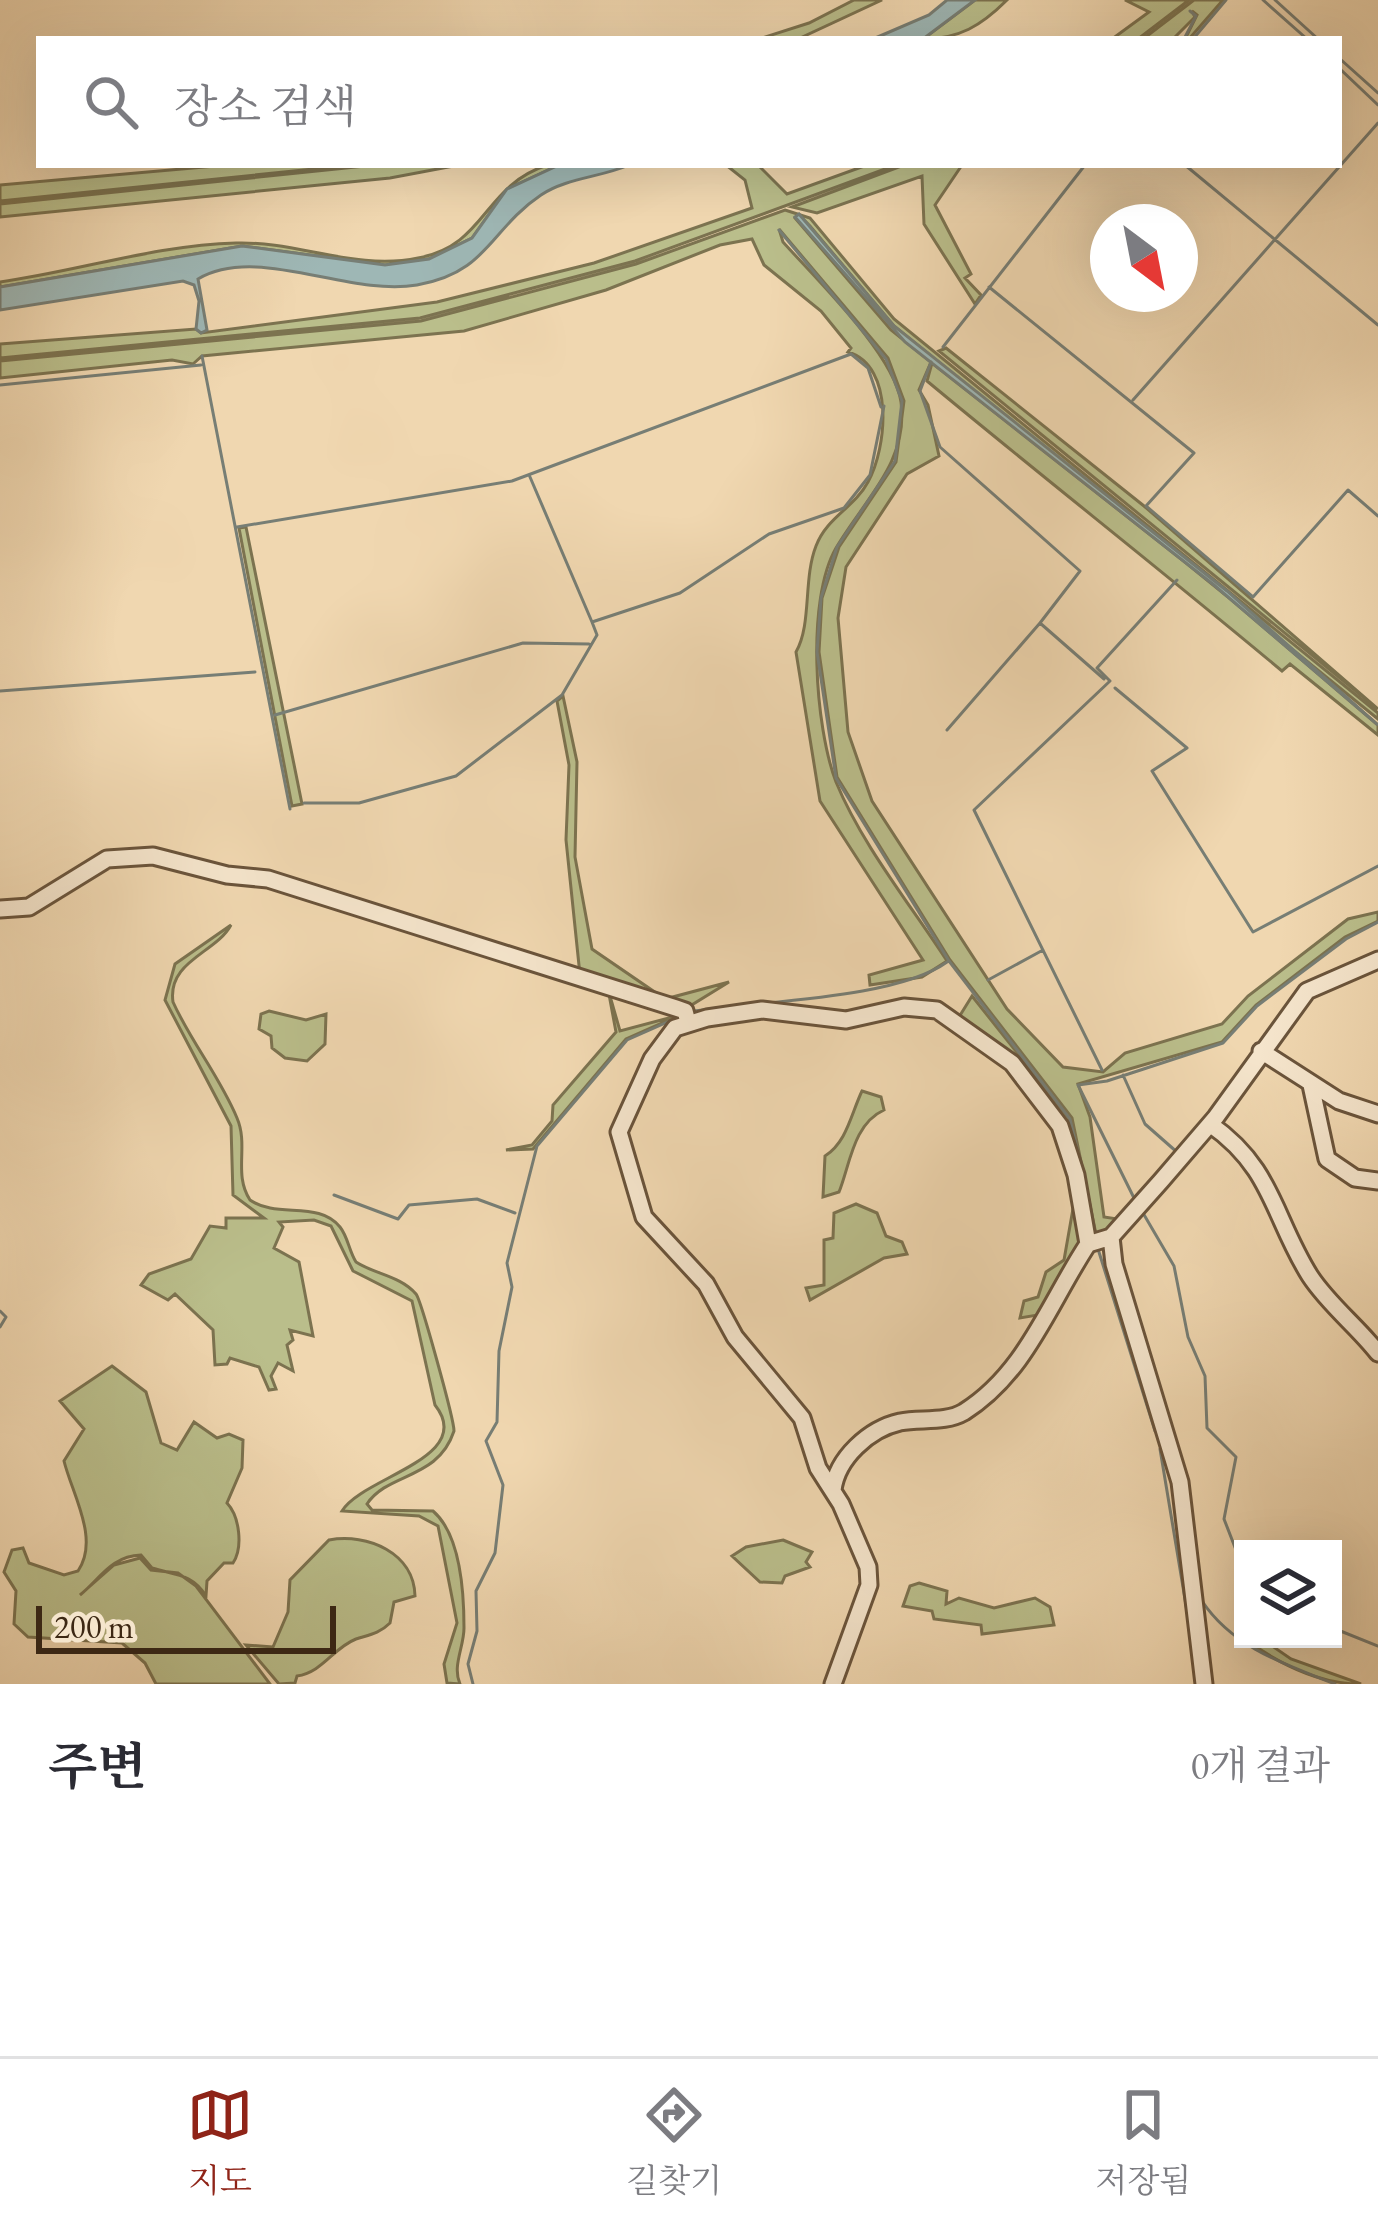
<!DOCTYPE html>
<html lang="ko">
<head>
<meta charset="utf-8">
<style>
	body { margin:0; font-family:"EB Garamond","Noto Serif KR",serif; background:#f2f2f3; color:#2b2b33 }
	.controls { position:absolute; right:36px; bottom:36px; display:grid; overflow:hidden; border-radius:0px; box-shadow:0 12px 48px #0002 }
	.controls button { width:108px; height:108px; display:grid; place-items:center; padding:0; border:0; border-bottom:3px solid #e1e1e2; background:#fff; color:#2b2b33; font:60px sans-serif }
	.compass { position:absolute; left:1090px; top:204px; width:108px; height:108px; border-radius:50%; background:#fff; box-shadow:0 12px 48px #0002; rotate:148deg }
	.scale { position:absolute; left:36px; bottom:30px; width:300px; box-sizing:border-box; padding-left:12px; border:6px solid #3d2814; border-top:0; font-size:33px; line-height:42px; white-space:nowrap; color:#3d2814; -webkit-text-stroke:9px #f5e5cc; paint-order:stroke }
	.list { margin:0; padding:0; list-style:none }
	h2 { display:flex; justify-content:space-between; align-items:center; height:156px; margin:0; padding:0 48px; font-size:51px }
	h2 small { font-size:39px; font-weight:400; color:#7c7c81 }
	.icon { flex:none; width:66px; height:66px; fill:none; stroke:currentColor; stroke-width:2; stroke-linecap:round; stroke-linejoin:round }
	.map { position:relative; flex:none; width:1378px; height:1684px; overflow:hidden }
	.search { position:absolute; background:#fff; box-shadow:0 12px 48px #0002; left:36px; right:36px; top:36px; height:132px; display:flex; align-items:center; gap:30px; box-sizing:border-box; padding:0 42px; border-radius:0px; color:#7c7c81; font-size:45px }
	.sheet { height:372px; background:#fff }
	nav { display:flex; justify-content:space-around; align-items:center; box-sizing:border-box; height:168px; border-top:3px solid #e1e1e2; background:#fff; font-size:33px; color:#7c7c81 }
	nav a { display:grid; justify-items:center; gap:6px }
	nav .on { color:#8f2418 }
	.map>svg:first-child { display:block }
	.green { fill:#babe8b; stroke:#7c7350; stroke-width:3 }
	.water { fill:#9eb7b5; stroke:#777e75; stroke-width:3 }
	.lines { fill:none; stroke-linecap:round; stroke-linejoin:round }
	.stream { stroke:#777e75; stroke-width:3 }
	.minor-casing { stroke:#6a543b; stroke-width:21 }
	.minor { stroke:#f5e5cc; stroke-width:15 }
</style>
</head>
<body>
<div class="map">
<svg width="1378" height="1684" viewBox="0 0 1378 1684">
	<rect width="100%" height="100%" fill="#f0d7b0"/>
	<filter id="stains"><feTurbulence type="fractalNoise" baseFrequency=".00167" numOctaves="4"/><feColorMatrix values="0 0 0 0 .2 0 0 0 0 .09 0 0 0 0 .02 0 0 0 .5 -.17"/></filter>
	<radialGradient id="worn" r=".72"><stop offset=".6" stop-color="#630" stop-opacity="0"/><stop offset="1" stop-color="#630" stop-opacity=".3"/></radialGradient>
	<path class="green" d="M854,0H882L798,39H759L809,23Z
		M975,0H1007C981,26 959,39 923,39Z
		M1125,0H1189L1138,39H1112L1149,12Z
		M1194,0H1223L1189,39H1185L1197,15L1192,11L1195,17L1173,39H1143Z
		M227,165H353L0,201V185Z
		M375,165H459L390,178L0,217V204Z
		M547,165H559L507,189L472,238L429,259L385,265L242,246L0,287V282C78,271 157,245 236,243C297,241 356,271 418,258C487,245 482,187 547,165Z
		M726,165H758L787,194L867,165H896L635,261L420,318L0,358V344L196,329L201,333L437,302L594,263L752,208L745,180Z
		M904,165H962L935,205L971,274L965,278L981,295L975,304L924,224L922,176L817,213L792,207Z
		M785,210L810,218L894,319L1378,713V719L894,326L810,226L799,215L795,218L891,330L931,362L919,390L928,405L939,456L907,474L846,567L838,618L848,732L872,801L1007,1009L1063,1067L1103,1072L1125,1053L1222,1024L1248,996L1348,919L1378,912V921L1345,937L1256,1005L1222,1042L1078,1084L1090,1117L1104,1217L1117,1219L1137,1205L1097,1239L1072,1118L950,960L837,777L819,652L822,598L839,547L896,462L904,401L888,358L779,229L783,242C816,279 894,354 901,402C909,462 864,500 836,548C806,600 815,727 836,782C862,845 910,904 947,961L922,977L870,985L869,975L923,960L820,801L796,652C812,624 803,579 816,546C827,517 854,508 868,482C887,448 895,366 848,352L851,348L821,311L764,265L752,239L720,245L606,290L464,331L202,356L193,364L172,360L0,378V361L421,321L636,264Z
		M946,348L1144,506L1378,709L939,351Z
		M932,363L1214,585L1378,725V735L1290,664L1282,671C1165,573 1045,479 927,381Z
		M246,527L302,804L292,806L239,528Z
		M563,696L577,762L575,857L592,949L665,999L729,982L685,1009L580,975L566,840L569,765L557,701Z
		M231,925C216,953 167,961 173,1002C191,1042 220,1077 237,1118C249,1146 233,1174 250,1200C277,1219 319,1200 340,1227C348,1237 349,1251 356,1262C374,1274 401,1276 416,1294C421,1300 454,1419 454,1431C438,1480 388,1472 367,1504L372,1510L433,1511C461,1535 464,1593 464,1628C464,1647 452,1666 460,1684L447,1683L444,1664L457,1623L438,1526L419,1516L342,1511C362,1477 477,1458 435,1405L412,1301L353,1271L331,1226L314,1220L279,1222L283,1227L274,1248L299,1262L313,1336L290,1330L293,1340L287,1345L293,1371L278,1363L271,1376L276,1389L269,1390L259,1367L230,1358L227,1364L215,1365L213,1330L175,1294L168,1300L141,1285L149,1274L191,1259L210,1226L226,1228V1218H264L233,1195L231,1126L165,1000L175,964Z
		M608,989L620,1031L680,1015L626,1039L533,1149L506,1150L532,1145L552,1121L553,1105L616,1032Z
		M972,996L1069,1118L1089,1219C1070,1141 1027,1062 959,1017Z
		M269,1011L306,1020L326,1014L325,1044L307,1061L285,1058L272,1048L271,1036L259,1029L261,1014Z
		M862,1091L881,1097L884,1110C853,1124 850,1165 839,1192L823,1197L825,1156C847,1142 851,1114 862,1091Z
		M1074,1203L1086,1243L1044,1314L1020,1318L1024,1301L1038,1297L1046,1272L1064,1260Z
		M856,1204L877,1213L886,1236L902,1242L907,1254L884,1258L810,1300L806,1288L824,1285V1240L833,1238L834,1213Z
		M112,1366L146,1392L161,1443L177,1450L194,1422L217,1438L229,1434L243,1440L242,1468L227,1503C240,1517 243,1548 233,1563H224L207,1581L206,1596C192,1573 174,1575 152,1568L141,1555C111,1556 100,1579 80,1595L114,1565L140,1558L151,1570L178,1573L196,1586L270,1684H156L145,1663L122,1643L28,1637L14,1624L16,1591L4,1572L12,1550L23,1548L29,1563L64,1575L78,1571C100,1539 72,1494 64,1461L84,1429L60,1401Z
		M329,1540C368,1533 414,1553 415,1596L394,1602L390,1623C379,1634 368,1635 356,1639C333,1648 323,1672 297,1676L295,1683L279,1684L246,1645L273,1647L288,1612L290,1580Z
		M783,1540L812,1552L806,1562L810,1567L785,1576L782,1583L760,1582L732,1556L746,1547Z
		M919,1583L947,1591L946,1604L959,1598L994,1608L1035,1598L1050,1607L1054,1625L982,1634L981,1625L934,1619L932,1611L903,1606L910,1586Z
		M1245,1639H1262L1291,1659L1361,1684C1319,1684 1279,1664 1245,1639Z"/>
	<path class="water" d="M947,0H975L923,39H873L929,15Z
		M559,165H629C602,177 566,178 541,195C490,229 488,273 417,285C348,297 258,244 198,279L207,330L201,333L196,329L199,301L194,285L183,281L0,310V287L242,246L385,265L429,259L472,238L507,189Z
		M799,214L894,326L1227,591L1378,725L1214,585L905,342L795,217Z"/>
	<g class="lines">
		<path class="stream" d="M1263,0L1307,39
			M1275,0L1318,39
			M1184,39L1196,16L1190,11
			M1193,39L1226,0
			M1339,58L1378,93
			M1339,68L1378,105
			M1185,165L1378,325
			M779,230L886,359L902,401L895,461L837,547L821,598L817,652L836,778L949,961L1070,1119L1082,1170
			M989,287L1194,453L1146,506L1253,597L1348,490L1378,516
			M943,347L1085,165
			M202,356L290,809
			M931,362L920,391L940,447L1080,571L1040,623L1104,679
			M0,385L201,365
			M1133,400L1378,123
			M530,477L592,622L680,593L769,534L844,508L870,475L884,406
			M237,527L512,481L851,354L868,368L881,407
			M1115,688L1187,748L1152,771L1253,932L1378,866
			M0,691L255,672
			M275,715L523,643L589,644
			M947,730L1040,623
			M304,803H359L456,776L562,695L597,635L592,622
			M988,980L1043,950
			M694,1011C759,1001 896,999 947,962
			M1102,1070L974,810L1110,681L1097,668L1177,580
			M1123,1075L1145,1124L1178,1153
			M334,1195L398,1219L409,1205L477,1199L515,1213
			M1135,1200L1078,1085L1107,1081L1223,1043L1257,1006L1346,939L1378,922
			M1143,1213L1174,1266L1188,1337L1205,1376L1207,1428L1236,1457L1224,1519L1243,1568
			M1098,1249L1155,1431
			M0,1311L6,1317L0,1327
			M1160,1449L1191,1635
			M1202,1601C1233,1648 1287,1665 1335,1684
			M1333,1628L1378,1646
			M473,1684L468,1664L477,1631L476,1591L495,1553L503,1485L486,1441L497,1422L499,1351L512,1287L507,1263L537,1146L627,1040L679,1017"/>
		<defs>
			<path id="minor" d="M0,909L29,907L107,859L153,856L227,875L268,879L676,1008L685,1011L688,1022
				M1261,1051L1339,1101L1378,1114
				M1311,1085L1327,1159L1355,1178L1378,1181
				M1210,1124C1273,1168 1273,1217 1310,1276C1329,1305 1357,1326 1378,1353
				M1111,1237L1114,1264L1180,1482L1204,1684
				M833,1490C837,1458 869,1429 900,1422C921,1418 945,1423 964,1412C1026,1373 1049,1303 1088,1244L1111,1237L1161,1181L1216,1117L1307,991L1378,960
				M833,1684L869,1585L868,1567L841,1504L818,1468L802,1418L735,1337L706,1284L644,1217L619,1132L652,1059L675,1028L707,1018L762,1010L846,1020L904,1007L937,1010L1012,1063L1060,1126L1076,1175L1088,1244"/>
		</defs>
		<use href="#minor" class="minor-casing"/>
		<use href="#minor" class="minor"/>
	</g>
	<rect width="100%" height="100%" filter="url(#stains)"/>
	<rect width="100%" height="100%" fill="url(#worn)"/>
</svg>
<div class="controls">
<button><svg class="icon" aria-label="layers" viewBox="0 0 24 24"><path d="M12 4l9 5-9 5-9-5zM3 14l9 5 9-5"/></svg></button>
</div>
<svg class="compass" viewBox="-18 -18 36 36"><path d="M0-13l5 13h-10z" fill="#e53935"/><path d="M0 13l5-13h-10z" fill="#7c7c81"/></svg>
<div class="scale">200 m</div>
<div class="search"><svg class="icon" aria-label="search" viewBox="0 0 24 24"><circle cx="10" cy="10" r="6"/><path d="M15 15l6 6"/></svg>장소 검색</div>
</div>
<section class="sheet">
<h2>주변<small>0개 결과</small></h2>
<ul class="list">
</ul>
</section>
<nav>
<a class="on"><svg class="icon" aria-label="map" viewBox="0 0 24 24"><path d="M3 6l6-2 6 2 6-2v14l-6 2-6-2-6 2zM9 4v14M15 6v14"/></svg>지도</a>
<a><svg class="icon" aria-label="directions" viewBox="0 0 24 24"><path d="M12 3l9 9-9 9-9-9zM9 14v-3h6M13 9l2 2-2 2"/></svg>길찾기</a>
<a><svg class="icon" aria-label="saved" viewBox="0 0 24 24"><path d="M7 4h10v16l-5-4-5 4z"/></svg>저장됨</a>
</nav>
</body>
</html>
